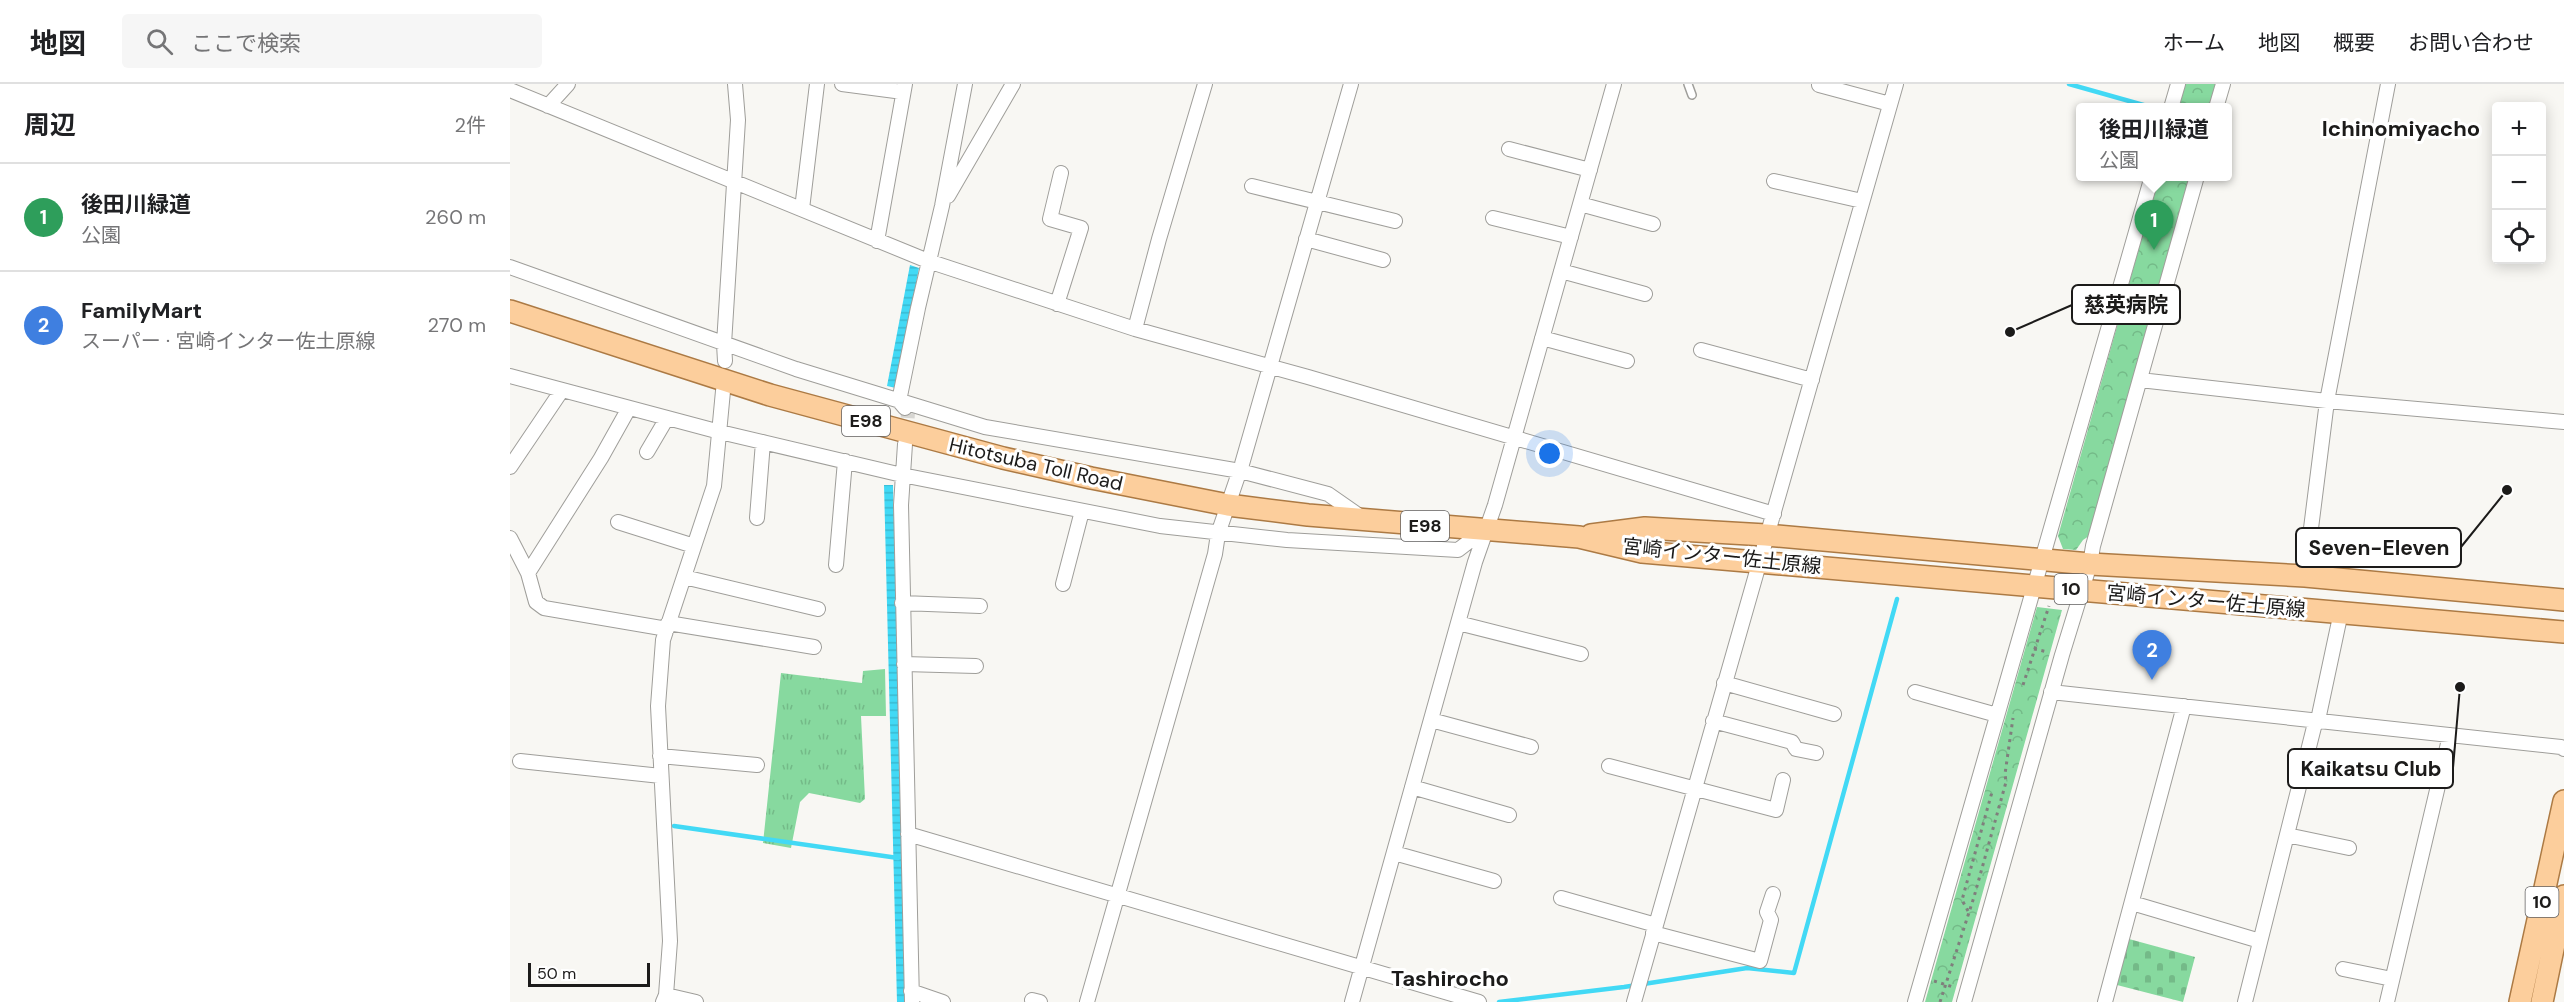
<!DOCTYPE html>
<html lang="ja">
<head>
<meta charset="utf-8">
<style>
	body { margin:0; font-family:"DM Sans","Noto Sans JP",sans-serif; background:#f6f6f6; color:#202124 }
	.controls { position:absolute; right:18px; top:18px; display:grid; overflow:hidden; border-radius:6px; box-shadow:0 3px 15px #0003 }
	.controls button { width:54px; height:54px; display:grid; place-items:center; padding:0; border:0; border-bottom:2px solid #e0e0e0; background:#fff; color:#202124; font:30px sans-serif }
	.scale { position:absolute; left:18px; bottom:15px; width:122px; box-sizing:border-box; padding-left:6px; border:3px solid #1c1b1a; border-top:0; font-size:16px; line-height:21px; white-space:nowrap; color:#1c1b1a; -webkit-text-stroke:4px #fff; paint-order:stroke }
	.you { position:absolute; left:1040px; top:370px; width:21px; height:21px; margin:-15px; border:4px solid #fff; border-radius:50%; background:#1a73e8; box-shadow:0 0 0 9px #1a73e833 }
	.badge { display:grid; place-items:center; width:39px; height:39px; border-radius:50%; background:#0f766e; color:#fff; font-size:20px; font-weight:700 }
	.pin { position:absolute; translate:-50% -50px; filter:drop-shadow(0 2px 3px #0008) }
	.pin::after { content:''; position:absolute; top:32px; width:21px; height:18px; background:inherit; clip-path:polygon(0 0,100% 0,50% 100%) }
	.popup { position:absolute; left:1566px; top:19px; width:156px; height:78px; box-sizing:border-box; display:grid; place-content:center; border-radius:6px; background:#fff; filter:drop-shadow(0 2px 4px #0005); font-size:20px; white-space:nowrap; color:#757577 }
	.popup b { font-size:22px; color:#202124 }
	.popup::after { content:''; position:absolute; left:50%; top:100%; margin-left:-12px; border:12px solid transparent; border-top-color:#fff }
	.list { margin:0; padding:0; list-style:none }
	h2 { display:flex; justify-content:space-between; align-items:center; height:78px; margin:0; padding:0 24px; font-size:26px }
	h2 small { font-size:20px; font-weight:400; color:#757577 }
	.list li { display:grid; grid-template-columns:39px 1fr auto; gap:18px; align-items:center; box-sizing:border-box; height:108px; padding:0 24px; border-top:2px solid #e0e0e0 }
	.list b { display:block; font-size:22px; white-space:nowrap }
	.list p { margin:0; font-size:20px; white-space:nowrap; color:#757577 }
	.list em { font-size:20px; font-style:normal; color:#757577 }
	.icon { flex:none; width:33px; height:33px; fill:none; stroke:currentColor; stroke-width:2; stroke-linecap:round; stroke-linejoin:round }
	.map { position:relative; flex:none; width:2054px; height:918px; overflow:hidden }
	header { display:flex; align-items:center; gap:36px; box-sizing:border-box; height:84px; padding:0 30px; background:#fff; border-bottom:2px solid #e0e0e0 }
	header strong { font-size:28px }
	nav { display:flex; gap:33px; margin-inline-start:auto; font-size:21px }
	.search { width:420px; height:54px; background:#f6f6f6; display:flex; align-items:center; gap:15px; box-sizing:border-box; padding:0 21px; border-radius:6px; color:#757577; font-size:22px }
	main { display:flex }
	aside { flex:1; background:#fff }
	.map>svg:first-child { display:block }
	.grass { fill:url(#grass-tufts) }
	.cemetery { fill:url(#cemetery-stones) }
	.park { fill:url(#park-crowns) }
	.water { fill:url(#water-rules) }
	.lines { fill:none; stroke-linecap:round; stroke-linejoin:round }
	.stream { stroke:#42d9f5; stroke-width:4.5 }
	.minor-tunnel { stroke:#d7d6d2; stroke-width:14; stroke-dasharray:14 7; stroke-linecap:butt }
	.service-casing { stroke:#9f9e9a; stroke-width:10 }
	.minor-casing { stroke:#9f9e9a; stroke-width:16 }
	.primary-casing { stroke:#ac7a44; stroke-width:24 }
	.path { stroke:#7f7e7c; stroke-width:3; stroke-dasharray:3 4.5; stroke-linecap:butt }
	.service { stroke:#fff; stroke-width:7 }
	.minor { stroke:#fff; stroke-width:14 }
	.primary { stroke:#fcce9c; stroke-width:21 }
	.labels { text-anchor:middle; dominant-baseline:central; stroke-width:6; stroke-linejoin:round; paint-order:stroke }
	.shield { fill:#fff; stroke:#605f5f; stroke-width:1.5 }
	.shield-label { font-size:18px; font-weight:bold; fill:#1c1b1a }
	.street-label { font-size:20px; fill:#1c1b1a; stroke:#fff }
	.quarter-label { font-size:22px; font-weight:bold; fill:#1c1b1a; stroke:#fff }
	.leader { fill:none; stroke:#1c1b1a; stroke-width:2 }
	.callout-dot { fill:#1c1b1a; stroke:#fff; stroke-width:2 }
	.callout { fill:#fff; stroke:#1c1b1a; stroke-width:2 }
	.callout-label { font-size:21px; text-anchor:middle; font-weight:bold; fill:#1c1b1a }
</style>
</head>
<body>
<header>
<strong>地図</strong>
<div class="search"><svg class="icon" aria-label="search" viewBox="0 0 24 24"><circle cx="10" cy="10" r="6"/><path d="M15 15l6 6"/></svg>ここで検索</div>
<nav><a>ホーム</a><a>地図</a><a>概要</a><a>お問い合わせ</a></nav>
</header>
<main>
<aside>
<h2>周辺<small>2件</small></h2>
<ul class="list">
<li><span class="badge" style="background:#2e9e5b">1</span><div><b>後田川緑道</b><p>公園</p></div><em>260 m</em></li>
<li><span class="badge" style="background:#3f7fe0">2</span><div><b>FamilyMart</b><p>スーパー · 宮崎インター佐土原線</p></div><em>270 m</em></li>
</ul>
</aside>
<div class="map">
<svg width="2054" height="918" viewBox="0 0 2054 918">
	<defs>
		<pattern id="grass-tufts" width="24" height="20" patternUnits="userSpaceOnUse" patternTransform="scale(1.5)"><rect width="24" height="20" fill="#87d99f"/><path d="M3 7l-1-3M5 7V3M7 7l1-3M15 17l-1-3M17 17v-4M19 17l1-3" fill="none" stroke="#74ba88"/></pattern>
		<pattern id="cemetery-stones" width="16" height="16" patternUnits="userSpaceOnUse" patternTransform="scale(1.5)"><rect width="16" height="16" fill="#87d99f"/><path d="M2 7V4a2 2 0 0 1 4 0v3zM10 15v-3a2 2 0 0 1 4 0v3z" fill="#74ba88"/></pattern>
		<pattern id="park-crowns" width="20" height="18" patternUnits="userSpaceOnUse" patternTransform="scale(1.5)"><rect width="20" height="18" fill="#87d99f"/><path d="M2 6a3 3 0 1 1 6 0M12 15a3 3 0 1 1 6 0" fill="none" stroke="#74ba88"/></pattern>
		<pattern id="water-rules" width="6" height="5" patternUnits="userSpaceOnUse" patternTransform="scale(1.5)"><rect width="6" height="5" fill="#42d9f5"/><path d="M0 2.5h6" fill="none" stroke="#39bad1"/></pattern>
	</defs>
	<rect width="100%" height="100%" fill="#f8f7f3"/>
	<path class="grass" d="M375,585L376,632H351L355,715L350,719L299,709L290,718L281,764L253,759L271,589L352,599L353,587Z"/>
	<path class="cemetery" d="M1619,855L1685,873L1673,918L1607,901Z"/>
	<path class="park" d="M1675,0H1708L1701,23L1669,24Z
		M1649,93H1681L1579,452L1573,456L1566,466L1553,465L1548,452Z
		M1527,523L1552,526L1442,918H1415Z"/>
	<path class="water" d="M400,181L409,184L386,304L377,302Z
		M374,401H383L396,918H387Z"/>
	<g class="lines">
		<path class="stream" d="M1559,0L1644,24
			M164,742L388,774
			M989,918L1114,903L1237,884L1284,889L1387,515"/>
		<path class="minor-tunnel" d="M396,355L398,329"/>
		<defs>
			<path id="service" d="M1178,0L1182,11"/>
			<path id="minor" d="M332,0L393,8
				M1309,1L1380,20
				M0,6L418,177L625,245L798,293L1264,430
				M38,22L58,0
				M1661,24L1668,0
				M1706,24L1713,0
				M999,65L1080,86
				M1264,97L1352,117
				M742,102L885,137
				M438,112L503,0
				M1070,120L1143,140
				M292,125L307,0
				M983,134L1061,153
				M796,155L873,176
				M367,157L395,0
				M0,183L286,285L475,343L730,387L818,410L851,433
				M1051,187L1135,210
				M547,220L571,144L540,135L551,89
				M625,245L649,155L695,0
				M1032,254L1117,277
				M1191,266L1302,296
				M215,277L214,260L228,36L225,0
				M0,292L210,348L392,391L650,442L777,456L948,466L974,446
				M1630,296L1817,317L2054,338
				M395,324L389,317L408,224L432,122L455,0
				M395,360L391,421L402,918
				M137,368L157,334
				M0,383L52,306
				M247,434L253,358
				M108,438L184,462
				M0,454L18,489L91,374L119,324
				M326,481L335,377
				M18,489L26,518L34,524L157,545
				M1795,492L1817,317L1878,0
				M174,493L308,525
				M553,500L572,427
				M392,519L470,522
				M158,539L304,563
				M948,539L1071,570
				M394,580L466,582
				M1214,599L1324,630
				M1405,608L1487,631
				M1541,608L2051,663L2054,665
				M921,636L1021,663
				M1203,637L1282,658L1286,665L1306,669
				M150,672L247,681
				M10,677L151,692
				M1099,682L1266,726L1273,696
				M902,703L999,731
				M398,750L969,918
				M1777,751L1839,764
				M884,769L984,797
				M1051,814L1146,841
				M1622,819L1750,857
				M1143,849L1250,877L1261,836L1257,828L1263,810
				M1833,885L1882,895
				M401,907L433,918
				M156,911L186,918
				M522,916L530,918
				M153,918L156,911L160,857L148,622L153,556L204,402L213,307
				M577,918L705,470L708,450L732,380L841,0
				M842,918L965,478L985,421L1104,0
				M1124,918L1386,0
				M1405,918L1642,92
				M1454,918L1552,571L1580,480L1583,462L1687,92
				M1595,918L1674,622
				M1735,918L1804,643L1808,636L1831,528
				M1877,918L1940,651"/>
			<path id="primary" d="M0,227L260,311L493,374L581,394L718,421L798,431L1069,453L1132,468L2054,548
				M1081,451L1135,444L1256,451L1580,480L1795,492L2054,516
				M2010,918L2054,717
				M2032,918L2054,812"/>
		</defs>
		<use href="#service" class="service-casing"/>
		<use href="#minor" class="minor-casing"/>
		<use href="#primary" class="primary-casing"/>
		<path class="path" d="M1524,565L1538,568
			M1513,601L1539,522
			M1458,827L1452,816L1482,708
			M1424,897L1443,903
			M1430,918L1464,813L1496,698L1495,690L1503,634"/>
		<use href="#service" class="service"/>
		<use href="#minor" class="minor"/>
		<use href="#primary" class="primary"/>
	</g>
	<g class="labels">
		<g class="shield">
			<rect x="332" y="322" width="48" height="30" rx="4.5"/>
			<rect x="891" y="427" width="48" height="30" rx="4.5"/>
			<rect x="1544.5" y="490" width="33" height="30" rx="4.5"/>
			<rect x="2015.5" y="803" width="33" height="30" rx="4.5"/>
		</g>
		<g class="shield-label">
			<text x="356" y="337">E98</text>
			<text x="915" y="442">E98</text>
			<text x="1561" y="505">10</text>
			<text x="2032" y="818">10</text>
		</g>
		<g class="street-label">
			<text transform="translate(526 380) rotate(13)">Hitotsuba Toll Road</text>
			<text transform="translate(1212 472) rotate(6)">宮崎インター佐土原線</text>
			<text transform="translate(1696 517) rotate(5)">宮崎インター佐土原線</text>
		</g>
		<g class="quarter-label">
			<text x="1891" y="44">Ichinomiyacho</text>
			<text x="940" y="894">Tashirocho</text>
		</g>
	</g>
	<path class="leader" d="M1500 248L1562 221M1997 406L1951 463M1950 603L1943 684"/>
	<g class="callout-dot">
		<circle cx="1500" cy="248" r="6"/>
		<circle cx="1997" cy="406" r="6"/>
		<circle cx="1950" cy="603" r="6"/>
	</g>
	<g class="callout">
		<rect x="1562" y="201" width="108" height="39" rx="6"/>
		<rect x="1786" y="444" width="165" height="39" rx="6"/>
		<rect x="1778" y="665" width="165" height="39" rx="6"/>
	</g>
	<g class="callout-label">
		<text x="1616" y="228">慈英病院</text>
		<text x="1869" y="471">Seven-Eleven</text>
		<text x="1861" y="692">Kaikatsu Club</text>
	</g>
</svg>
<div class="controls">
<button>+</button>
<button>−</button>
<button><svg class="icon" aria-label="locate" viewBox="0 0 24 24"><circle cx="12" cy="12" r="6"/><path d="M12 2v4M12 18v4M2 12h4M18 12h4"/></svg></button>
</div>
<div class="scale">50 m</div>
<div class="you"></div>
<div class="pin badge" style="left:1644px;top:166px;background:#2e9e5b">1</div>
<div class="popup"><b>後田川緑道</b>公園</div>
<div class="pin badge" style="left:1642px;top:596px;background:#3f7fe0">2</div>
</div>
</main>
</body>
</html>
